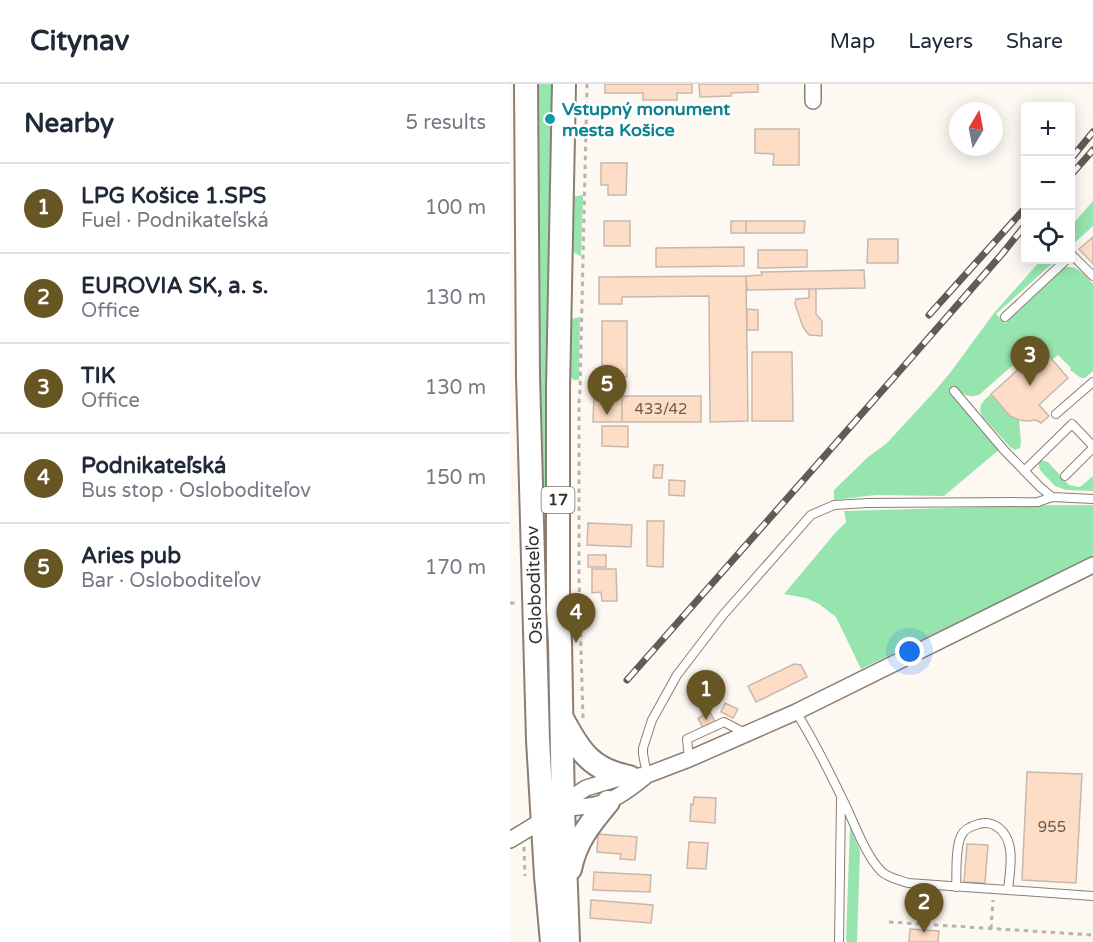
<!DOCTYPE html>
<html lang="en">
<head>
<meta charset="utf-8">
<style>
	body { margin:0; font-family:"Varela Round",sans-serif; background:#f6f6f7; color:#1f2937 }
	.controls { position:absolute; right:18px; top:18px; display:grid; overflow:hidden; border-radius:6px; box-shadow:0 3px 15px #0003 }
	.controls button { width:54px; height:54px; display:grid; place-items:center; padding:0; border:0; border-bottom:2px solid #e0e1e3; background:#fff; color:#1f2937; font:30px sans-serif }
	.compass { position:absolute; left:439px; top:18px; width:54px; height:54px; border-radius:50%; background:#fff; box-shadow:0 3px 15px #0003; rotate:10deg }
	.you { position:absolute; left:400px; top:568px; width:21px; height:21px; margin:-15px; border:4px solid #fff; border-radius:50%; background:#1a73e8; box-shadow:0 0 0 9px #1a73e833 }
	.badge { display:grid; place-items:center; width:39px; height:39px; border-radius:50%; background:#675624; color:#fff; font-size:20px; font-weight:700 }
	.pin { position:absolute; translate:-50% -50px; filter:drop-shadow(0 2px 3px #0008) }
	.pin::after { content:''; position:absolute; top:32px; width:21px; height:18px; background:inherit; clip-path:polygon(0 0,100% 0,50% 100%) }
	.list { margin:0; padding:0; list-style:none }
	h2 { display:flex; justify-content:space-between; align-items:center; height:78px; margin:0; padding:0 24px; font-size:26px }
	h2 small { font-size:20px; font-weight:400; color:#747a83 }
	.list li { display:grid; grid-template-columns:39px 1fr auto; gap:18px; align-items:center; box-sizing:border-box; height:90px; padding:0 24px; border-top:2px solid #e0e1e3 }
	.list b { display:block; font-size:22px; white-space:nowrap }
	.list p { margin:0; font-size:20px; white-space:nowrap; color:#747a83 }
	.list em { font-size:20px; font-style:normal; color:#747a83 }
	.icon { flex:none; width:33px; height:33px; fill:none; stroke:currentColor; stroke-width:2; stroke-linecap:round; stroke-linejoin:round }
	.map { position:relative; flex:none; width:583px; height:858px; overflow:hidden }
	header { display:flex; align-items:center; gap:36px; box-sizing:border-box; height:84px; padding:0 30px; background:#fff; border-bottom:2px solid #e0e1e3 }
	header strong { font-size:28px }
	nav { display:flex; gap:33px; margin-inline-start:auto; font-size:21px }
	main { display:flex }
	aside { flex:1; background:#fff }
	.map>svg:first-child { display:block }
	.green { fill:#96e5af }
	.building { fill:#fdddc6; stroke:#c7b8ad; stroke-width:1.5 }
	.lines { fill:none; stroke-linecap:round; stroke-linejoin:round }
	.lane-casing { stroke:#8b7d72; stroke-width:10 }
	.street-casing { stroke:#8b7d72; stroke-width:18 }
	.primary-casing { stroke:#8b7d72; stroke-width:26 }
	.path { stroke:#b9b3ae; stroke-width:3; stroke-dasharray:4.5 4.5; stroke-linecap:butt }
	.lane { stroke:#fff; stroke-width:8 }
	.street { stroke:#fff; stroke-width:15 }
	.primary { stroke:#fff; stroke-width:22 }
	.rail-casing { stroke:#615b56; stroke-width:7 }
	.rail { stroke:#fff; stroke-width:4.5; stroke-dasharray:14; stroke-linecap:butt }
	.culture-dot { fill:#0f9aa8; stroke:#fff; stroke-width:2 }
	.labels { text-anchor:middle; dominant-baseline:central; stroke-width:5; stroke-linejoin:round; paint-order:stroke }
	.number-label { font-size:15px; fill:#695d53 }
	.shield { fill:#fff; stroke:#74706c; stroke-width:1.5 }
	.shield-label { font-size:16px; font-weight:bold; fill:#38322d }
	.culture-label { font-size:18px; font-weight:bold; fill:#0d838f; stroke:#fff; text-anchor:start }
	.street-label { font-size:18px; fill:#38322d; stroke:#fff }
</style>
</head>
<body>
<header>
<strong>Citynav</strong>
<nav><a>Map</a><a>Layers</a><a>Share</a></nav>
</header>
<main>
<aside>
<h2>Nearby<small>5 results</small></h2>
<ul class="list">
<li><span class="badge">1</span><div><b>LPG Košice 1.SPS</b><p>Fuel · Podnikateľská</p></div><em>100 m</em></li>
<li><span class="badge">2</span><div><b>EUROVIA SK, a. s.</b><p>Office</p></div><em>130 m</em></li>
<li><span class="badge">3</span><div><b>TIK</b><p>Office</p></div><em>130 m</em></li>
<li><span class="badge">4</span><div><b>Podnikateľská</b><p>Bus stop · Osloboditeľov</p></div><em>150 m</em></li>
<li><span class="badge">5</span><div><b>Aries pub</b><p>Bar · Osloboditeľov</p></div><em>170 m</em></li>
</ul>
</aside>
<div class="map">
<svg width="583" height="858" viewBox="0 0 583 858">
	<rect width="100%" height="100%" fill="#fef8f3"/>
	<path class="green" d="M26,0H46L38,484L33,485L29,380Z
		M73,111L71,172L63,168L61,165V113Z
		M583,117V142L561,162V142Z
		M531,176H546L486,230L496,239L542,191C561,176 569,184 583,200V287L575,294H571L560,286L561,284L548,271L542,276L517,278L512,273L469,311C458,314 452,311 445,303L440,308L490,365L434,412L366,411L324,416V406L358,373L377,359L424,308L440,289L484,229Z
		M70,233L69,296H64L59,292V239L62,235Z
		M481,310L500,332L509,336L511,358L510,364L505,366L500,363L472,332C467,322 473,317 481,310Z
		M530,376L538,378L559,401L570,403L583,392V407L556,406L545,402L530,386L528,379Z
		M547,421H583V473L351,585L326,533L309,520L296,514L274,510L326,448L336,438L334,427Z
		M340,743L350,767L347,858H337L336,856Z"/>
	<path class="building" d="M95,0H182V9H167V16H133V9H95Z
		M189,0H248V8L221,9V12L190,13Z
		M245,45H289V81H263L264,70L245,69Z
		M91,79H117L116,111H98V101H91Z
		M94,137H120V162H94Z
		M221,137H236V149H221Z
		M236,137H295L294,149H236Z
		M583,153V180L569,165Z
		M358,155H388V179H357Z
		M234,163V182L146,183V164Z
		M248,166H297V183L248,184Z
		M354,186L355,204L237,206L236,192L252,191L251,188Z
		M236,192L238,337L200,338L199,212L112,213V220H89V193Z
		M299,205H306V230L312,237V252L299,251L293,243L285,220L286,215L299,214Z
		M237,225L248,226V246H237Z
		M92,237H117V293H92Z
		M532,264L558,294L529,321L539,332L531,339L526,336L517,337L509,336L500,332L481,310Z
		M242,268H282L283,337H242Z
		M84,312H112V338H83Z
		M112,312H191V338H112Z
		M92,342H118V363L92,362Z
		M144,381H153L152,394H143Z
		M159,396L175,397L174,412L159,411Z
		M137,437H154L153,483L137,482Z
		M78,439L122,441L121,463L77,461Z
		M78,471H96V483H78Z
		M82,485H106L107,517H92L91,508L82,509Z
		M284,580L291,581L297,593L246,618L238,602Z
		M215,619L228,625L223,634L211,628Z
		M200,628L206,640L194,646L188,634Z
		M517,688L572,690L566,799L512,796Z
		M184,713L206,714L205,739L180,737L181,720L183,721Z
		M88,750L127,753L125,776L110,775L111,770L87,768Z
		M179,758L198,759L196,785L177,784Z
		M457,760L478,761L475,799L454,798Z
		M84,788L141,791L140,808L83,806Z
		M81,816L143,821L141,839L80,834Z
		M400,845L429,847L428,858H399Z"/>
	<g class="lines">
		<defs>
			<path id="lane" d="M560,171L561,170L583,192
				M495,233L556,176
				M444,307L494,366L530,403L542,413L583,415
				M546,330L583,298
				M514,387L562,340L583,362
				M555,392L583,364
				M286,628C303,655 318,685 332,714C343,735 355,772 372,788C379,794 389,796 398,799L583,812
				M179,675L177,655L214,638L235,649
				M137,691L133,670V664L142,636L167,591L213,531L301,431L324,421L357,419L528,418L542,413
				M446,803C447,789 445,765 451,752C454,745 461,742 469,740C475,738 481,739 486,742C507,755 500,785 498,806
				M329,858L331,716"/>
			<path id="street" d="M303,17V0
				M53,724C93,723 106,717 137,691
				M0,756L53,724L58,716L76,704L106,695L137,691L179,675L286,628L583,481"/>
			<path id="primary" d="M16,0L18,292L28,656L36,792L42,858
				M54,0L48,305V524L50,558L53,724L58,858
				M53,636C70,668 82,686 119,693
				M60,785C66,756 80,740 98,718"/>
		</defs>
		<use href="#lane" class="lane-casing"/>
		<use href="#street" class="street-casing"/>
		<use href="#primary" class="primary-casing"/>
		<path class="path" d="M0,519H8
			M73,634L69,497V318L70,306L77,0
			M14,763L15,792
			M379,838L583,851
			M481,845L483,816"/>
		<use href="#lane" class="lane"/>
		<use href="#street" class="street"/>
		<use href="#primary" class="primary"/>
		<defs>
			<path id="rail" d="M560,76L583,48
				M560,92L583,66
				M419,231L516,123
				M117,596L401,274L492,170L516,140"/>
		</defs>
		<use href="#rail" class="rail-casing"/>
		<use href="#rail" class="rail"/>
	</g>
	<circle class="culture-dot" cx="40" cy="35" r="6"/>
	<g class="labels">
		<g class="number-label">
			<text x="151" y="325">433/42</text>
			<text x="542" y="743">955</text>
		</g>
		<rect class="shield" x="31.5" y="403" width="33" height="26" rx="4.5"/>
		<g class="shield-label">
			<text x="48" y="416">17</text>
		</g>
		<g class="culture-label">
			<text x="52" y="25">Vstupný monument<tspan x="52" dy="21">mesta Košice</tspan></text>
		</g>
		<g class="street-label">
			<text transform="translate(24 501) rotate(-92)">Osloboditeľov</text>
		</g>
	</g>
</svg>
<div class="controls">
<button>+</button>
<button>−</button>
<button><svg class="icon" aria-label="locate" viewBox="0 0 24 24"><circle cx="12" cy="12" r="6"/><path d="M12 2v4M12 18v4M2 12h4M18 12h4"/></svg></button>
</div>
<svg class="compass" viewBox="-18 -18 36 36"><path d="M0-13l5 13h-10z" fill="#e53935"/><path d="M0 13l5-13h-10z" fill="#747a83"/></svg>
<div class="you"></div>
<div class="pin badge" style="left:196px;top:636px">1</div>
<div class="pin badge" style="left:414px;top:849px">2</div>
<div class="pin badge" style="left:520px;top:302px">3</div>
<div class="pin badge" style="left:66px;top:559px">4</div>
<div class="pin badge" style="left:97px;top:331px">5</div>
</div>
</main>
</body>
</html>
